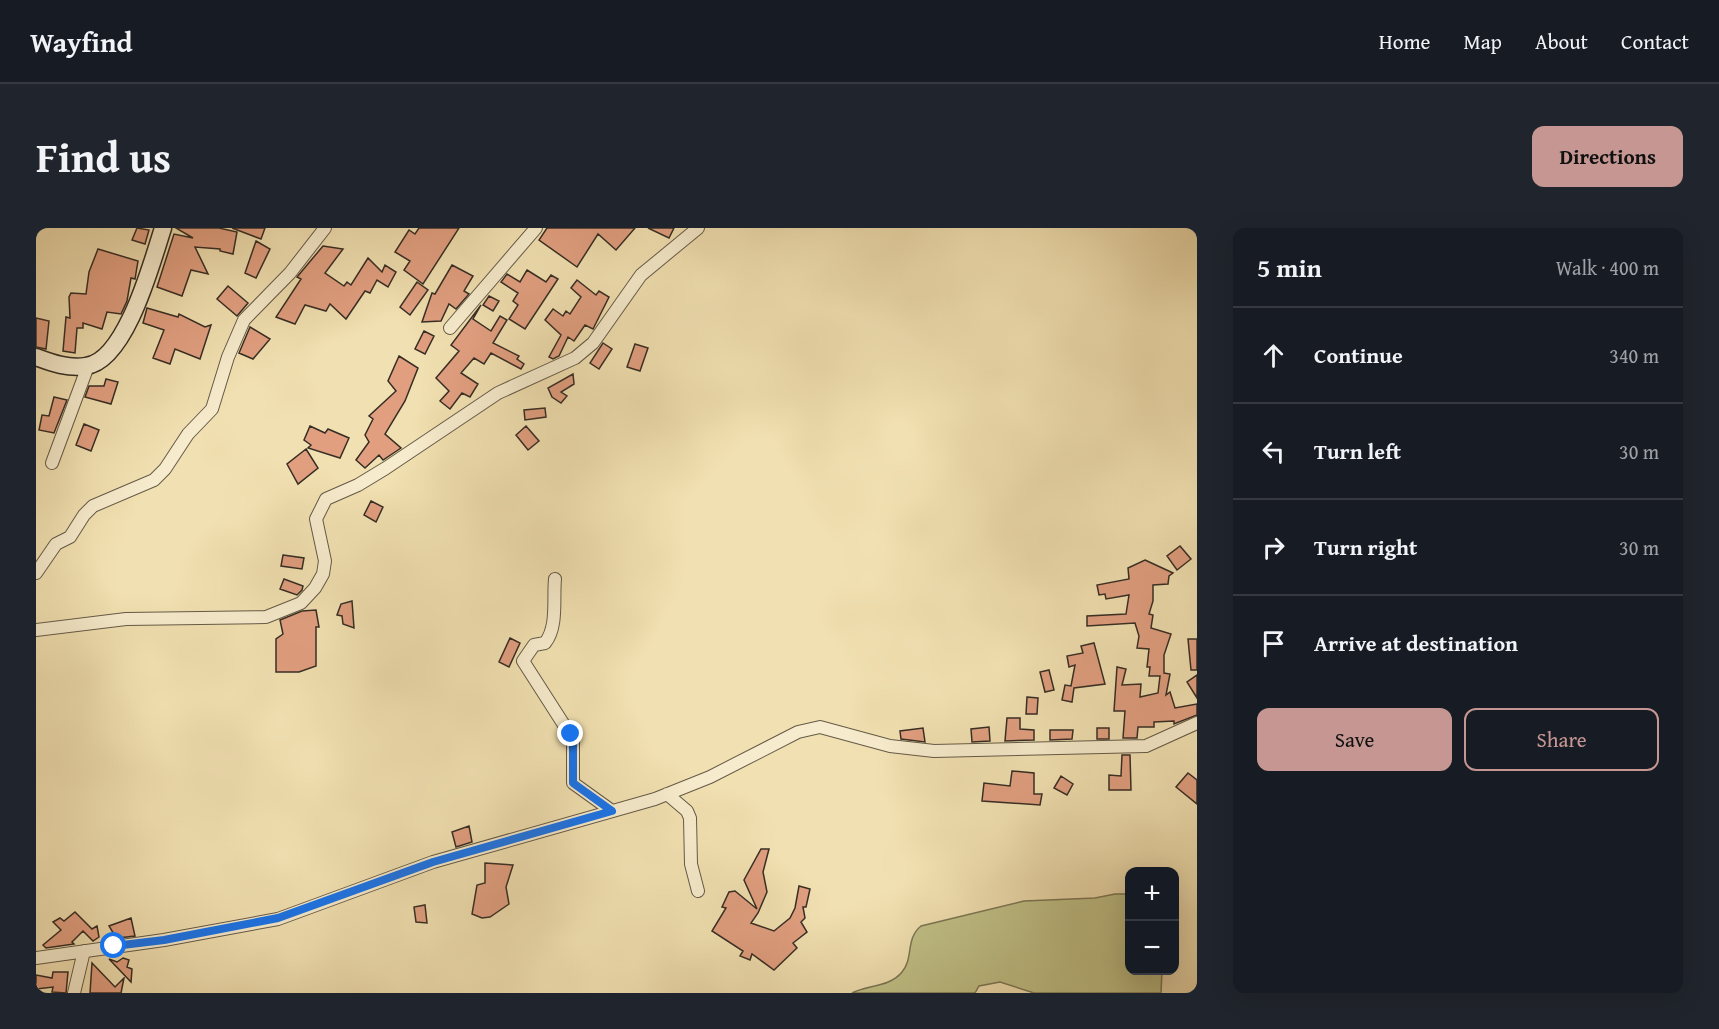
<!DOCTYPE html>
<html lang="en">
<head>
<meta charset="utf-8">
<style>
	body { margin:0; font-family:"Gentium Book Plus",serif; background:#20242c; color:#f1f3f6 }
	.controls { position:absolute; right:18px; bottom:18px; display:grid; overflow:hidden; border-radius:12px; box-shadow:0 6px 24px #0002 }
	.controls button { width:54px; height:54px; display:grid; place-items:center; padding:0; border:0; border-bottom:2px solid #363941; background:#171b24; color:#f1f3f6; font:30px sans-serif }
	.stop { position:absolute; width:18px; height:18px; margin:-14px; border:4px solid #1a73e8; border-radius:50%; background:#fff }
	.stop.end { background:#1a73e8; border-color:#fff; box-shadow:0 2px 6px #0008 }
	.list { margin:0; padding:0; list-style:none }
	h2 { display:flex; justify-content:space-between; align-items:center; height:78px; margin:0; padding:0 24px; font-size:26px }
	h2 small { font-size:20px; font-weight:400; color:#9ea1a6 }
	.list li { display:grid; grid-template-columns:39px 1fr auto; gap:18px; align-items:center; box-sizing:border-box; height:96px; padding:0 24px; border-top:2px solid #363941 }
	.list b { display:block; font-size:22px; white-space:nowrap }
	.list em { font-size:20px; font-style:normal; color:#9ea1a6 }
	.actions { display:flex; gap:12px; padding:18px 24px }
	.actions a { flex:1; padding:14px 0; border:2px solid #c59692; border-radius:12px; text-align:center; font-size:21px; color:#c59692 }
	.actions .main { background:#c59692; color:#111 }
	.icon { flex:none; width:33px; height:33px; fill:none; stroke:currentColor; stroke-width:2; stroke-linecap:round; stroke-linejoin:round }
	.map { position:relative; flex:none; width:1161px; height:765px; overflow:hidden; border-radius:12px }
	header { display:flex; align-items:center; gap:36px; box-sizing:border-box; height:84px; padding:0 30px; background:#171b24; border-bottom:2px solid #363941 }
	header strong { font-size:28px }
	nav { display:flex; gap:33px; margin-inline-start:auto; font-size:21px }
	.intro { display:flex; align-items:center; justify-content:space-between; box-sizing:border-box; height:144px; padding:0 36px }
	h1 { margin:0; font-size:42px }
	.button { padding:15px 27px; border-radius:12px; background:#c59692; color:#111; font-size:21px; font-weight:700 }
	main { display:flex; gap:36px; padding:0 36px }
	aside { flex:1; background:#171b24; border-radius:12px; box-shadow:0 6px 24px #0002 }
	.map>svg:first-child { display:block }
	.green { fill:#c0c187; stroke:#7b7756; stroke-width:1.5 }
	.building { fill:#e19f80; stroke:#362d24; stroke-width:1.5 }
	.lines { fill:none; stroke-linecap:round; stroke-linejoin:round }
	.street-casing { stroke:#655a47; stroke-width:14 }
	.secondary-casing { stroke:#362d24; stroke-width:19 }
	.street { stroke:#f6ebcc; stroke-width:12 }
	.secondary { stroke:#f6ebcc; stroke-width:16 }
	.route { stroke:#1a73e8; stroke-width:8 }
</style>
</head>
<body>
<header>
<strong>Wayfind</strong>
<nav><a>Home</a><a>Map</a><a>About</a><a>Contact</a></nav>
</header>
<div class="intro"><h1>Find us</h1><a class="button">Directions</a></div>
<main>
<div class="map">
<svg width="1161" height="765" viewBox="0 0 1161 765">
	<rect width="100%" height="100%" fill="#f1e0b1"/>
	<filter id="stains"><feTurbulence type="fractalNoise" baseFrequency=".00333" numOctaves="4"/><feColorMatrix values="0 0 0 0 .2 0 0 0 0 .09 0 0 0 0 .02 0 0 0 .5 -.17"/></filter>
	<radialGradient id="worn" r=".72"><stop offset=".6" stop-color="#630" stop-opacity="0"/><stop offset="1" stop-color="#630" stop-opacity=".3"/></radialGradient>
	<path class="green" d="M1079,666H1093L1094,742L1126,743L1125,765H998L964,754L943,758L939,765H816C832,757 854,759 866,744C878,730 869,711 885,698L988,673L1059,670Z"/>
	<path class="building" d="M101,0L113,2L109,16L96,12Z
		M140,0H183L201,4L197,26L184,23V21L159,19L172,46L155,42L146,68L121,59L138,6L157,10Z
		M196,0H229L225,11Z
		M383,0H423L387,56L368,42L374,33L359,24L373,2L379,6Z
		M511,0H599L580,22L562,6L541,39L503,12Z
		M612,0H638L633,10Z
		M220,13L234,21L220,50L209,45Z
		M287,18L307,21L289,45L308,58L311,54L315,57L332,30L346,44L349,37L360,44L352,59L341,52L334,65L329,63L310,91L294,76L290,83L269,77L259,96L240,89L265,51L261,49Z
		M62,21L102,33L99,51L95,50L91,73L85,86L71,84L66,101L47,95V100H41L39,125L27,123L30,89L34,90L33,69L35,65L50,66L53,44Z
		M416,37L437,48L428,63L433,66L420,81L413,76L405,93L386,94L396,65L399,66Z
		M491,42L510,54L515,47L522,51L489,101L473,91L482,77L477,73L482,65L465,54L471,46L484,54Z
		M541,52L560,67L563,63L573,69L557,101L549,97L538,113L532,109L523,128L517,131L513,129L525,107L509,92L517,81L527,88L530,83L534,86L545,69L535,60Z
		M381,54L392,62L374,87L364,79Z
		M192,58L212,75L201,88L181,71Z
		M453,68L463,73L457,83L447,77Z
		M445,77L437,91L455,103L464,88L471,92L457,115L483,128L481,131L488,136L485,141L455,125L448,136L438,130L425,145L442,156L434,169L426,165L414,181L404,173L413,163L400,150L423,123L415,117Z
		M111,80L142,89L143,86L169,99L175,97L164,131L139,121L134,136L117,130L128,102L107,95Z
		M0,90L13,93L10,121L0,119Z
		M214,99L234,111L217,131L203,125Z
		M388,103L398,108L389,126L379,121Z
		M567,115L576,121L563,141L554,135Z
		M599,116L612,120L604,143L591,139Z
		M363,128L382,140L369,173L349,206L365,220L347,232L343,227L329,240L320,232L333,214L329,207L337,191L333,188L360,163L352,153Z
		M537,146L538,156L525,164L531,168L525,175L516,169L512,160Z
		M70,151L82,154L75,176L49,169L53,158H68Z
		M18,169L31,172L18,205L3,202L6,187L13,188Z
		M509,180L510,189L489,192L488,182Z
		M48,196L63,202L55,223L40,217Z
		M274,198L289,205L292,201L313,210L304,230L272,220L275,217L268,212Z
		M490,198L503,213L492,222L480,207Z
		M270,221L282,240L262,256L251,236Z
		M335,273L347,279L340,294L328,287Z
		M1144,318L1155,331L1141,342L1131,328Z
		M247,327L268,330L266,341L245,338Z
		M1109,332L1137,345L1133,348L1132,356L1117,357V373L1113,386L1117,387L1115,400L1135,406L1128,427V445L1134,446L1130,467L1134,464L1139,480L1161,476V487L1138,496V493L1118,494V499H1102L1101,510H1087L1089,483H1078L1081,439L1090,441L1086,457L1105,456L1104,469L1122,465L1124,448H1113L1114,439H1111L1113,421L1101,420L1103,408L1099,395L1051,398V388L1090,386L1093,367L1070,371L1069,366L1063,367L1061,357L1093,351L1092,340Z
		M248,351L267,358L266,362L261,367L244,361Z
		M316,373L318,400L307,396L306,388L301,387L305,376Z
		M280,382L283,399H280V438L263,444H240V411L247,406L244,392L266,383Z
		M474,410L484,415L473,439L463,434Z
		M1152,411H1161V442H1155Z
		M1058,415L1069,456L1038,460L1036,474L1026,472L1029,457L1035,458L1039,437L1033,439L1031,428L1047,425L1045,418Z
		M1013,442L1018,462L1009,464L1004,444Z
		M1161,447V470L1151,454Z
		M991,469L1002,470L1001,486H990Z
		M971,490H984V501L998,502V512L969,513Z
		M953,499L954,513L936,514L935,501Z
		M887,500L889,514L865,511L864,503Z
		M1061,500H1073V511H1061Z
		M1014,502H1037L1036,511L1014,512Z
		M1086,527H1094L1095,562H1073V547L1085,548Z
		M976,543L998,545V566H1006L1004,577L946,573L948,555L974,558Z
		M1152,545L1161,552V576L1140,559Z
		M1025,548L1037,556L1031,567L1018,560Z
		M433,598L436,614L420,619L416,604Z
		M725,621H733L727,644L731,664L722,685L715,695L738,703L754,690L759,680L763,658L774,661L770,679H767L769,690L765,694L771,704L757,715L761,720L738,742L716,726L714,732L704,728L707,723L676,703L690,680L686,679L693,664L699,663L721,681L708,652Z
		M449,635L477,637L470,659L473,676L454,689L446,690L436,686L441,657L449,655Z
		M389,677L391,695L380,694L378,679Z
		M39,684L56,701L61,698L63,709L57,713L47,703L36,714L38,716L10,720L7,717L25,702L17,694L24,690L28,693Z
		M95,690L99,708L82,710L79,708L73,698Z
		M87,730L93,732L91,739L96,741L95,754L73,731L81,734Z
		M56,735L79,759L88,750L85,765H54Z
		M17,744H32L30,765L16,764L17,759L0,761V747L16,750Z"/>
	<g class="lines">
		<defs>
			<path id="street" d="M414,100L500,0
				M16,235L52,138
				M0,345L20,316L34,309L48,287L57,278L118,252L129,241L152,206L176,181L192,129L208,92L254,45L289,0
				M519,351C517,371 522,399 509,415L498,417L487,433L537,511V555L576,583
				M0,402L90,391L230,389L265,375L279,360L287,346L289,333L280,291L290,271L322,257L350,240L462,165L539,130L557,115L605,47L662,0
				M631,566L651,583L654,590L655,636L662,663
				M0,730L128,712L242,691L397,634L619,571L674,549L762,504L784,499L854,518L898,523L1110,518L1161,495
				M38,765L48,723"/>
			<path id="secondary" d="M0,129C16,135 33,141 50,138C90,133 116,34 127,0"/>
		</defs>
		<use href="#street" class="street-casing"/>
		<use href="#secondary" class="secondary-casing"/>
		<use href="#street" class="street"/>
		<use href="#secondary" class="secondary"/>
	</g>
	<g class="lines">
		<path class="route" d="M78,718L128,712L242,690L397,634L576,583L537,555V516L535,506"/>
	</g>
	<rect width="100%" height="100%" filter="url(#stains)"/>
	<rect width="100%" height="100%" fill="url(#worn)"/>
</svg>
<div class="controls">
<button>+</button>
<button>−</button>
</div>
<div class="stop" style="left:78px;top:718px"></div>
<div class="stop end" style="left:535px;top:506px"></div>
</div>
<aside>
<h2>5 min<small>Walk · 400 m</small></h2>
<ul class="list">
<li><svg class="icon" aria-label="ahead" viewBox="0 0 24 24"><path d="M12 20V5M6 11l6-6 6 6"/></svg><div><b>Continue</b></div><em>340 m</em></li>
<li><svg class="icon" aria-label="left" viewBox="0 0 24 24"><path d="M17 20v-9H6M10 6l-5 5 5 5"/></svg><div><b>Turn left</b></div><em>30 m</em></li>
<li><svg class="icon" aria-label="right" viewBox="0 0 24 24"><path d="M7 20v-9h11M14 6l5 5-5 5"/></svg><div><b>Turn right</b></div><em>30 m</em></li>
<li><svg class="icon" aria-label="arrive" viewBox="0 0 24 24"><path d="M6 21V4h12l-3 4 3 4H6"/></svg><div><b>Arrive at destination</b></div></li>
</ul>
<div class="actions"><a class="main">Save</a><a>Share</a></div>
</aside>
</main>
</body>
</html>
